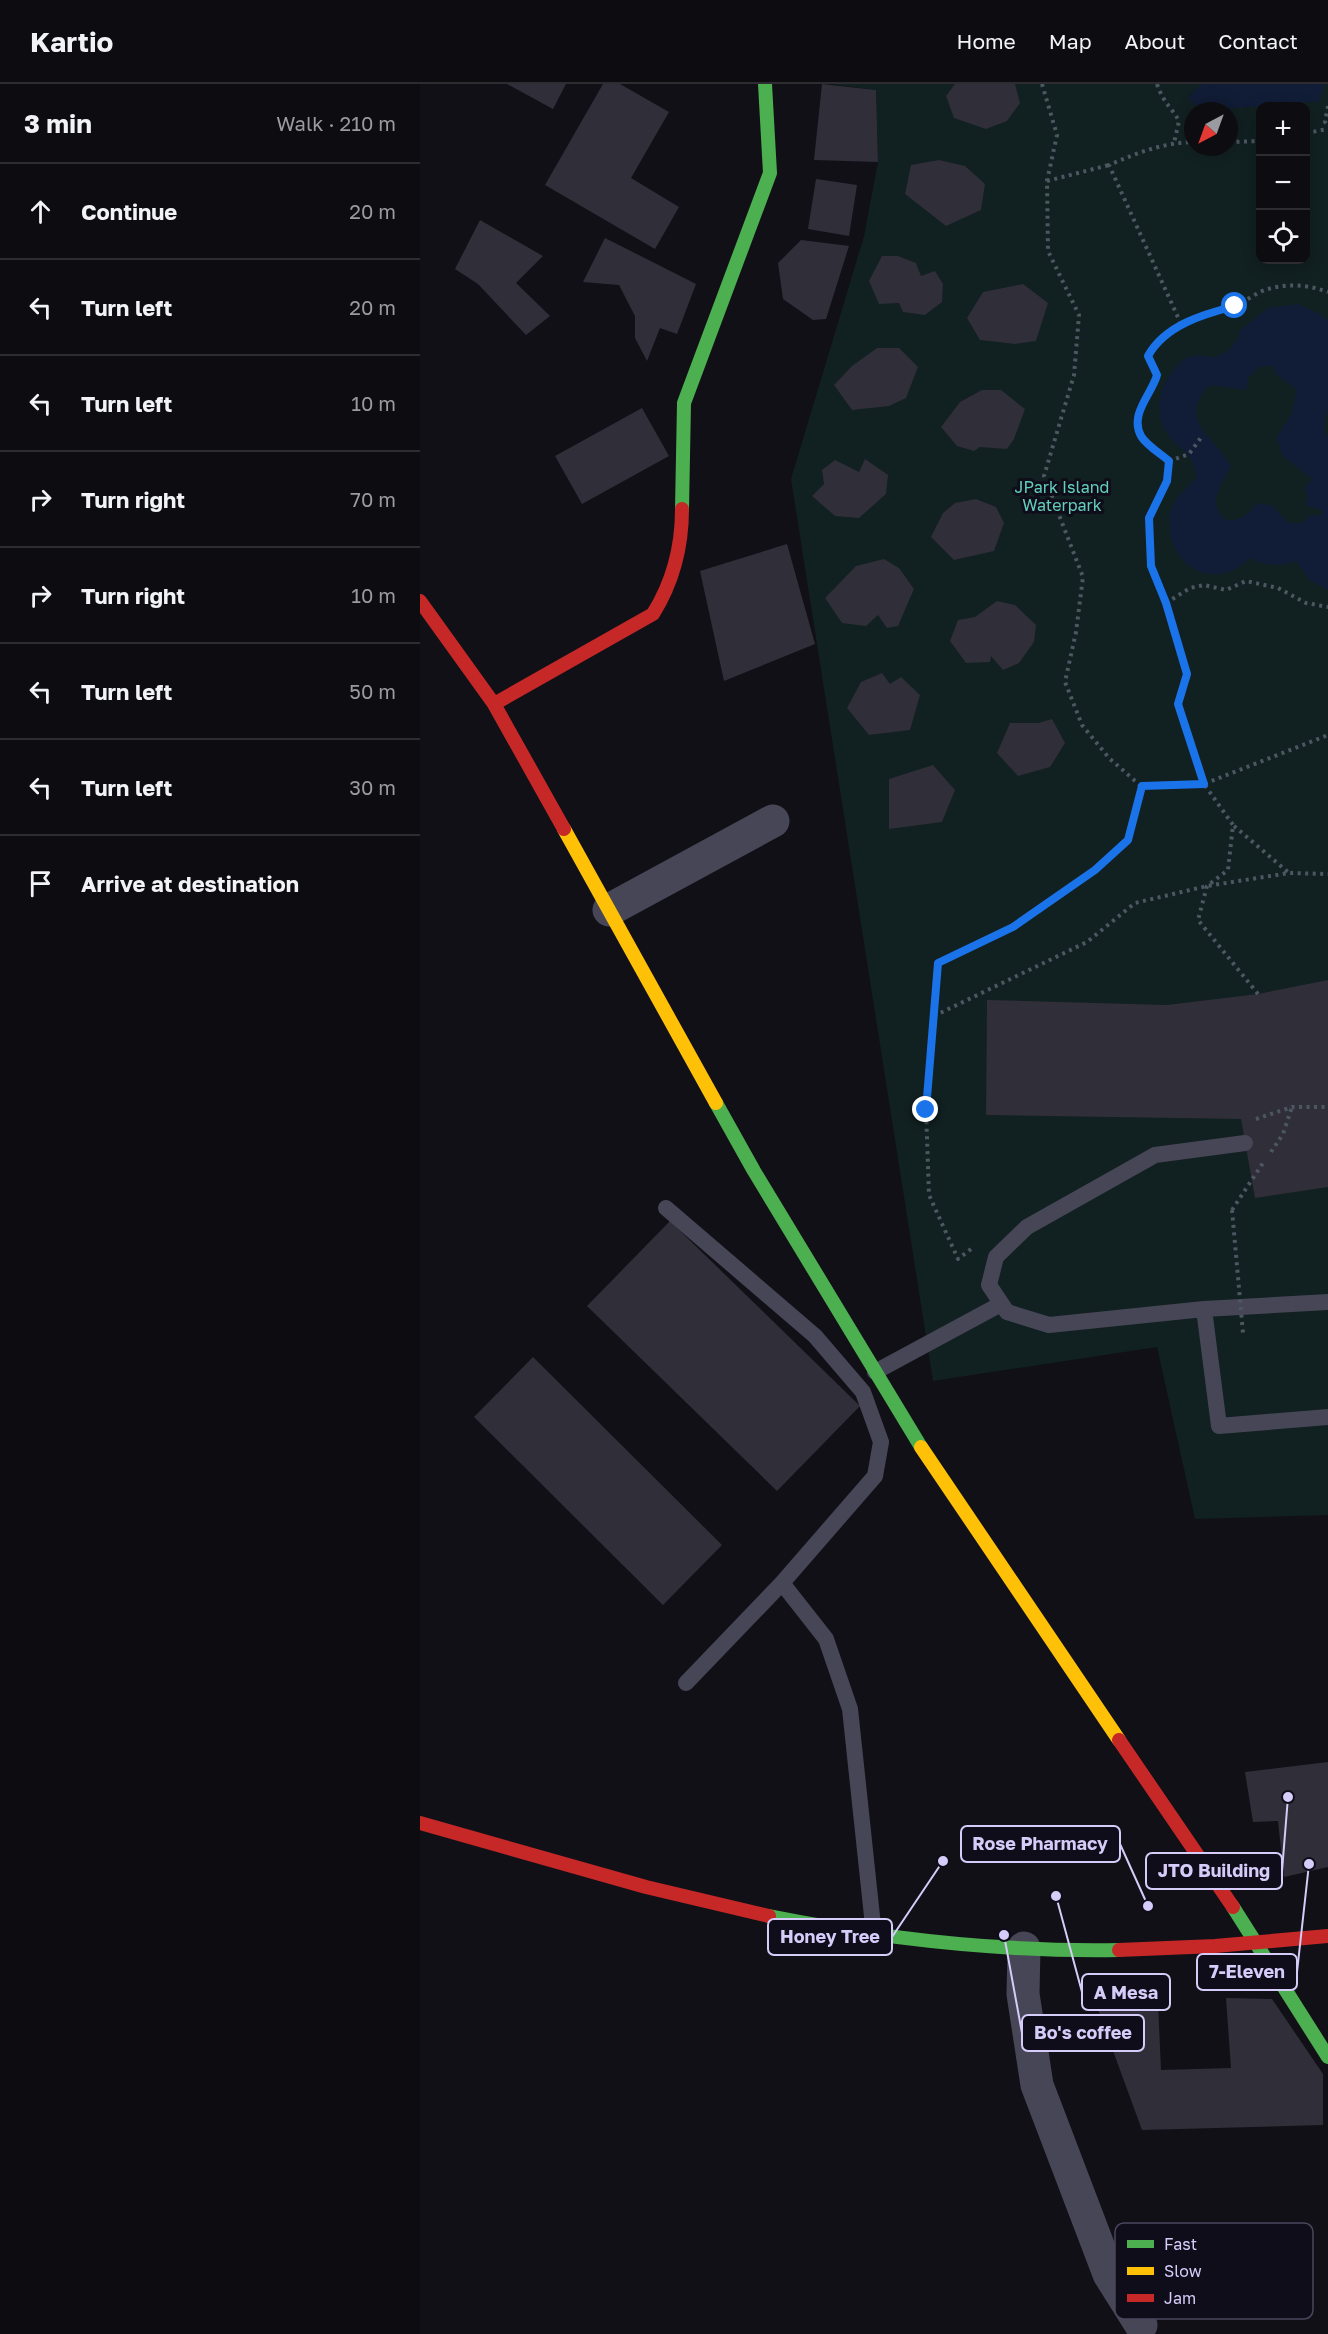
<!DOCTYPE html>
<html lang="en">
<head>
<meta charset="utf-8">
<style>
	body { margin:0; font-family:"Golos Text",sans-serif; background:#16151a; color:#f1f3f6 }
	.controls { position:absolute; right:18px; top:18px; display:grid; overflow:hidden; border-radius:12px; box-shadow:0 3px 15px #0003 }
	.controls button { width:54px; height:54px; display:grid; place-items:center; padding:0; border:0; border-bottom:2px solid #2d2c31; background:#0d0c11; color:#f1f3f6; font:30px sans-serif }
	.compass { position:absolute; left:764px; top:18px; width:54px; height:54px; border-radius:50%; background:#0d0c11; box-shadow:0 3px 15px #0003; rotate:221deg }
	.stop { position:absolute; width:18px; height:18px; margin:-14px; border:4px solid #1a73e8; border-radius:50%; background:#fff }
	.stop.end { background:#1a73e8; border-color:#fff; box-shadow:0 2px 6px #0008 }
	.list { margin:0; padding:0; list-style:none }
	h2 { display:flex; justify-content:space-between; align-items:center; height:78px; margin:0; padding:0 24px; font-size:26px }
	h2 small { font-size:20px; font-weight:400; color:#9a9b9f }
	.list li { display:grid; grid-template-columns:39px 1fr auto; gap:18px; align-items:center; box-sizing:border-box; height:96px; padding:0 24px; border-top:2px solid #2d2c31 }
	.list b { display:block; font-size:22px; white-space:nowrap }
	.list em { font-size:20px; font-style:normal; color:#9a9b9f }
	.icon { flex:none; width:33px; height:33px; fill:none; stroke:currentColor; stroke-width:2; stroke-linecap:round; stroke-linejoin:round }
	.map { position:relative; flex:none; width:908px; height:2250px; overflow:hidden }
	header { display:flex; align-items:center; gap:36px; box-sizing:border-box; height:84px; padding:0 30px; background:#0d0c11; border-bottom:2px solid #2d2c31 }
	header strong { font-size:28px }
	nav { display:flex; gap:33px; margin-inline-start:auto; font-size:21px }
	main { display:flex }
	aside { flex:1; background:#0d0c11 }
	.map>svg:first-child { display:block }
	.green { fill:#112021; fill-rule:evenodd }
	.water { fill:#111d37; fill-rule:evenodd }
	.building { fill:#302e39 }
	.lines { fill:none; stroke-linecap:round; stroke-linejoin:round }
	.path { stroke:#4c5762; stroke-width:4; stroke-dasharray:3 4.5; stroke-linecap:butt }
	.lane { stroke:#474657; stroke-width:16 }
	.street { stroke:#474657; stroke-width:33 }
	.fast { stroke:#4caf50; stroke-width:14 }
	.slow { stroke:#ffc107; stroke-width:14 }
	.jam { stroke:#c62828; stroke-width:14 }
	.path-bridge { stroke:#4c5762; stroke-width:4; stroke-dasharray:3 4.5; stroke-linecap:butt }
	.route { stroke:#1a73e8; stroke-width:8 }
	.labels { text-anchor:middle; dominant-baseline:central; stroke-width:6; stroke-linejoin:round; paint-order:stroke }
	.park-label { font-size:16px; fill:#62cfbd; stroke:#100d1a }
	.key { fill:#100d1a; stroke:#4b465d; stroke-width:1.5 }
	.key-label { font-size:16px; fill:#d5ccf9 }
	.leader { fill:none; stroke:#d5ccf9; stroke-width:2 }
	.callout-dot { fill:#d5ccf9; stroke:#100d1a; stroke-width:2 }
	.callout { fill:#100d1a; stroke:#d5ccf9; stroke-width:2 }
	.callout-label { font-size:18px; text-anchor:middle; font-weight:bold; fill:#d5ccf9 }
</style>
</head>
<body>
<header>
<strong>Kartio</strong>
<nav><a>Home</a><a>Map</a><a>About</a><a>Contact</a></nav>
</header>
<main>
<aside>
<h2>3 min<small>Walk · 210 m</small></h2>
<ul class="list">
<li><svg class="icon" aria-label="ahead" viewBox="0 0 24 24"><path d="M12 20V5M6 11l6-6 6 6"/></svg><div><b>Continue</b></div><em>20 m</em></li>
<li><svg class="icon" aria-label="left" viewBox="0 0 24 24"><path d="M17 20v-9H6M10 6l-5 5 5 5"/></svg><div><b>Turn left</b></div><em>20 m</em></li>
<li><svg class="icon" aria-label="left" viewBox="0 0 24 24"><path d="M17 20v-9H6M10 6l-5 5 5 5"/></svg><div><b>Turn left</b></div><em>10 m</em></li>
<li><svg class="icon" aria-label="right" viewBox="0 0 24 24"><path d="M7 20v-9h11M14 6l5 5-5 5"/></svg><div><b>Turn right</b></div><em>70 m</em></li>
<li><svg class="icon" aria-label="right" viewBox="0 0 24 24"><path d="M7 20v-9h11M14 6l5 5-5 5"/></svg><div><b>Turn right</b></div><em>10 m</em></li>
<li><svg class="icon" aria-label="left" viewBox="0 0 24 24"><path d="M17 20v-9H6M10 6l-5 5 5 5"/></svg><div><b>Turn left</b></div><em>50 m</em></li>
<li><svg class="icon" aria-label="left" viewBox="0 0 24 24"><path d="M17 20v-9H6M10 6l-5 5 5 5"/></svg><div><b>Turn left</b></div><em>30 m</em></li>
<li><svg class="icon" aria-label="arrive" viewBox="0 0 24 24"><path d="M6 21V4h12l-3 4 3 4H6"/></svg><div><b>Arrive at destination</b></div></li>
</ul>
</aside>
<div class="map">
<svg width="908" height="2250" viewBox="0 0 908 2250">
	<rect width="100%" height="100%" fill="#111017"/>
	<path class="green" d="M410,0H908V1431L775,1435L737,1263L513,1297L371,395L444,152L458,78L456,6ZM840,22H886V176H840ZM773,27H809V63H773Z"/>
	<path class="water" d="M782,0H904L899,17L782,27L768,13Z
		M878,220L902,231L908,237V323L904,343L908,356V506L889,496L876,477C863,483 842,482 830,474C801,506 752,488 750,444C750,438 748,431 751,426C756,413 767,403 777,394C771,364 761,370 747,349C731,325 742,294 762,277C769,271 785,270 793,274L808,267L820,252L818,248L848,224ZM853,282L856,290L877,306L871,331L857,353L862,371L892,395L884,404L888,413L885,421L902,426V431L889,432L882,439H868L853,422L837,419C829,430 821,437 806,436C786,418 801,402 811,382C795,353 756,338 789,301L826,306L828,294L839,283Z"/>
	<path class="building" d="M87,0H146L133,25Z
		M183,0H200L249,28L211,94L259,123L235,165L125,101Z
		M402,0L456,6L458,78L394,76Z
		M535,0H595L600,19L587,37L566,45L534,34L526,12Z
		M519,76L545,82L565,100L561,126L526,142L485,110L491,81Z
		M396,95L437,101L429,152L388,145Z
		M60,136L123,172L96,199L130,232L106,251L58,200L35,185Z
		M185,154L276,200L257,250L240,244L227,277L215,254V232L199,201L163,198Z
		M381,156L429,162L406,235L393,236L363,215L358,179Z
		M462,172H478L496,179L501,192L515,187L523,200L522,218L505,231L483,228L479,219L459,220L449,197Z
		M603,200L628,219L616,257L595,260L560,256L547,234L563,208Z
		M457,264H479L498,283L486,314L469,322L432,326L414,301L432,282Z
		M562,306H581L605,325L594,355L587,365L560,363L554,367L537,362L521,343L540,318Z
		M222,324L249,372L162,420L135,372Z
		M445,375L468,391L466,410L439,434L415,432L392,412L404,400L402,386L415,376L439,388Z
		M556,415L576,423L584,439L574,467L534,476L511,453L523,429L535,419Z
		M367,460L395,560L304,597L280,487Z
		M464,475L479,484L494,505L478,542L467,544L458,531L446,542L422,539L405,514L436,482Z
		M577,517L595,521L616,541L614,558L599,579L583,586L571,572L570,578L546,579L530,557L538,536L555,533Z
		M462,589L470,600L481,593L500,611L490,646L449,651L427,624L441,598Z
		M632,635L645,659L630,683L598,692L577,669L590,639H618Z
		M513,681L535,706L522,738L469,745V695Z
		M908,896V1103L835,1114L821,1035L566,1031L567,916L747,921L838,910Z
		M250,1137L440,1322L357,1407L167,1222Z
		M113,1273L302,1461L243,1521L54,1333Z
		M908,1678V1783L864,1793L858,1737L833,1738L825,1688Z
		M806,1914L852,1915L903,1990V2041L722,2046L677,1923L738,1919L741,1986L811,1984Z"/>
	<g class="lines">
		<path class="path" d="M622,0L637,51L627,97L628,167L659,231L654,291L624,392L663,493L656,548L645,598L662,641L689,674L722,703L784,700L908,651
			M737,0C744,20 750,21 759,37L754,59
			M908,22L905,38L908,42
			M886,49L908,45
			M809,58L840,57
			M627,97L689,81
			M761,240L689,81C717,69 742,59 773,58
			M749,377L769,370L783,351
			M746,519L770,504L784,501L806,506L826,497L858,504L886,519L908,523
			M814,742L869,789
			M838,910L778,836L787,802L808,786L813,741L784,700L758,620L767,590L746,519L731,482L729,434L747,397L749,377C733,363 710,349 720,324C726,312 734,304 737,291L728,272C746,239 784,234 815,222C826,217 837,208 848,205C869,199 889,201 908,208
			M514,932L667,858L715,819L787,802L869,789L908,790
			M836,1035L872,1023H908
			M851,1068L863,1050L872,1023
			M812,1126L843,1079
			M551,1165L538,1175L509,1111L506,1026L518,879L593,843L675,786L708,756L722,703"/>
		<path class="lane" d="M825,1059L735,1071L607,1143L576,1173L569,1201L587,1228L629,1241L784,1225L908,1218
			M246,1124L395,1252L443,1308L461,1358L455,1392L362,1499L266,1599
			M784,1225L799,1342L908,1333
			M455,1288L581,1220
			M362,1499L406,1555L430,1625L454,1851"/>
		<path class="street" d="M189,826L353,737
			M604,1864L603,1910L617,2001L689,2190L721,2241"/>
		<path class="fast" d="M262,425L264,319L350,89L345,0
			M296,1019L334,1087L501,1363
			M813,1823L908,1973
			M349,1832C464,1855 581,1868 699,1866"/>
		<path class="slow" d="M144,745L296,1019
			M501,1363L699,1656"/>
		<path class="jam" d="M0,517L74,620L144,745
			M74,620L233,530C253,498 262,463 262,425
			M699,1656L813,1823
			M0,1739L226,1803L349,1832
			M699,1866L795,1862L908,1852"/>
		<path class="path-bridge" d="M812,1126L823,1249"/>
	</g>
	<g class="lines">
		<path class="route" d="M506,1026L518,879L593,843L675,786L708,756L722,702L784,700L758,620L767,590L746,519L731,482L729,434L747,397L749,377C741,370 726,361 721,352C709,330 732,310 737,291L728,272C745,241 784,230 815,222"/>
	</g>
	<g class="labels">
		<g class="park-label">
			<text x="642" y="403">JPark Island<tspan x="642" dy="18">Waterpark</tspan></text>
		</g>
	</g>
	<rect x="695" y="2139" width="198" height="96" rx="9" class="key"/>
	<rect x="707" y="2156" width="27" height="8" fill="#4caf50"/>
	<rect x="707" y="2183" width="27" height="8" fill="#ffc107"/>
	<rect x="707" y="2210" width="27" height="8" fill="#c62828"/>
	<g class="key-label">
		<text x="744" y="2166">Fast</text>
		<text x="744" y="2193">Slow</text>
		<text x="744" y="2220">Jam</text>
	</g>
	<path class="leader" d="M728 1822L700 1760M868 1713L862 1787M523 1777L472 1853M889 1780L877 1888M636 1812L662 1908M584 1851L602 1949"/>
	<g class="callout-dot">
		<circle cx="728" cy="1822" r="6"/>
		<circle cx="868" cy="1713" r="6"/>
		<circle cx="523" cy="1777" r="6"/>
		<circle cx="889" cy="1780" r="6"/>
		<circle cx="636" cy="1812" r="6"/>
		<circle cx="584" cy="1851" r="6"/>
	</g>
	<g class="callout">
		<rect x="541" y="1742" width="159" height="36" rx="6"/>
		<rect x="726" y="1769" width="136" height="36" rx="6"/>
		<rect x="348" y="1835" width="124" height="36" rx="6"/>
		<rect x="777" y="1870" width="100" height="36" rx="6"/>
		<rect x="662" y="1890" width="88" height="36" rx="6"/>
		<rect x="602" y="1931" width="122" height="36" rx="6"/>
	</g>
	<g class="callout-label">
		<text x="620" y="1766">Rose Pharmacy</text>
		<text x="794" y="1793">JTO Building</text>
		<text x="410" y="1859">Honey Tree</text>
		<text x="827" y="1894">7-Eleven</text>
		<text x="706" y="1915">A Mesa</text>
		<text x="663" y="1955">Bo's coffee</text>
	</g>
</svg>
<div class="controls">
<button>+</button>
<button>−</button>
<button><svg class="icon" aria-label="locate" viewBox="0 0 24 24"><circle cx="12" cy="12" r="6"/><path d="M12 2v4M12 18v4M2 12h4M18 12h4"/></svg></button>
</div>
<svg class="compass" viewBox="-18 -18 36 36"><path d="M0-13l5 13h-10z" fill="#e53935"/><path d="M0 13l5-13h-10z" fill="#9a9b9f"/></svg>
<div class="stop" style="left:815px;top:222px"></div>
<div class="stop end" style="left:506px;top:1026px"></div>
</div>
</main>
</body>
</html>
